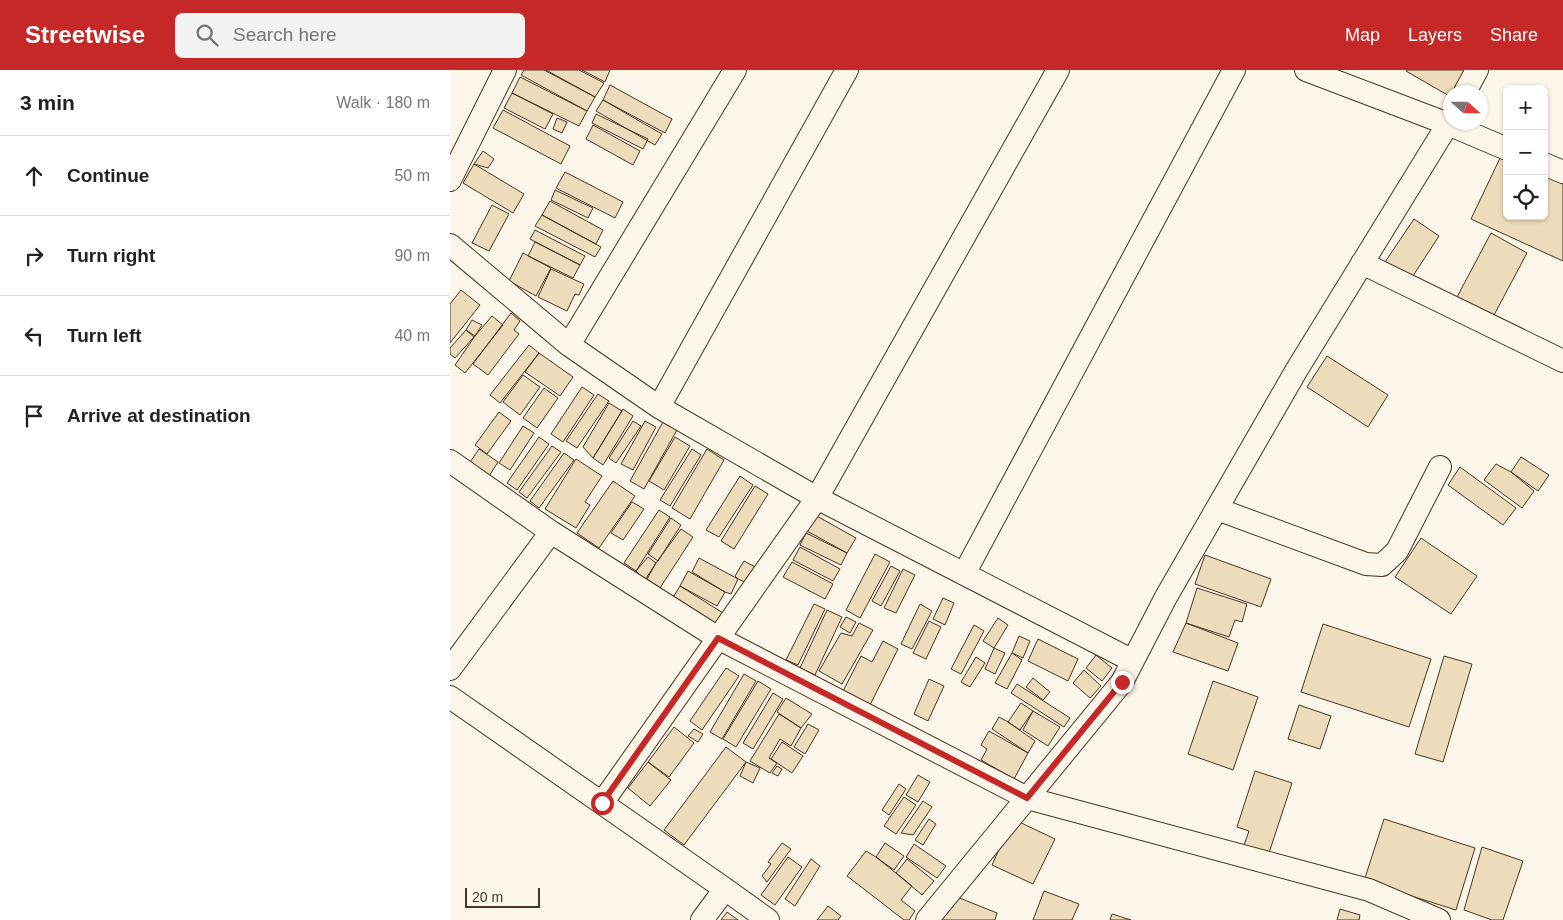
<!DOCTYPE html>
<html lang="en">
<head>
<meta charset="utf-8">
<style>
	body { margin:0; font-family:Helvetica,sans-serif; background:#f2f2f2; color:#222 }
	.controls { position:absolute; right:15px; top:15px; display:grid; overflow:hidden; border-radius:8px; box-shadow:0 1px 4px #0004 }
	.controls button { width:45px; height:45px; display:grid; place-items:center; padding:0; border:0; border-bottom:1px solid #e0e0e0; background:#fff; color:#222; font:25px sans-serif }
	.compass { position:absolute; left:993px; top:15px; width:45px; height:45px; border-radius:50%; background:#fff; box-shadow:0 1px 4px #0004; rotate:111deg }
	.scale { position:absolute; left:15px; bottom:12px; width:75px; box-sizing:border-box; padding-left:5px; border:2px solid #4a3520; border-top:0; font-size:14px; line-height:18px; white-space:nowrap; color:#4a3520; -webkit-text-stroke:4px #fbf6e9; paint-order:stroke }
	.stop { position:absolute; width:15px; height:15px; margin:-11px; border:4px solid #c62828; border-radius:50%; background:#fff }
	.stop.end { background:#c62828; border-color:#fff; box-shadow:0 1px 5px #0008 }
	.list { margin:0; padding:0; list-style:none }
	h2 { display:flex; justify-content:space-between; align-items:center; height:65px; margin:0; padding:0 20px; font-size:21px }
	h2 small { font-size:16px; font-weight:400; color:#767676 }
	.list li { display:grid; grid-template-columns:32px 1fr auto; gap:15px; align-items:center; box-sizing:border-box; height:80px; padding:0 20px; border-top:1px solid #e0e0e0 }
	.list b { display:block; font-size:19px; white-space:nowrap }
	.list em { font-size:16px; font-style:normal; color:#767676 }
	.icon { flex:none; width:28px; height:28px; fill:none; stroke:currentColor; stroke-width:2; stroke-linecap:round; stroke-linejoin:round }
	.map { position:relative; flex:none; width:1113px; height:850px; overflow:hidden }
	header { display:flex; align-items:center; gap:30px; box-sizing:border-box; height:70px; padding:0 25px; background:#c62828; color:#fff }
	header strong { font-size:24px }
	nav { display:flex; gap:28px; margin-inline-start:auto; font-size:18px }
	.search { width:350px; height:45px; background:#f2f2f2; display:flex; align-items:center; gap:12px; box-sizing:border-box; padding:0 18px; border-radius:8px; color:#767676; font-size:19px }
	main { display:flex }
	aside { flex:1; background:#fff }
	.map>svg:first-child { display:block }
	.building { fill:#ecdcbc; stroke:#4a3520 }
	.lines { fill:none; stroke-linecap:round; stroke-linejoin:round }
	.street-casing { stroke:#4a3520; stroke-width:24 }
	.street { stroke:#fbf6e9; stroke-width:22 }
	.route { stroke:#c62828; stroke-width:6 }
</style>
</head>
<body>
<header>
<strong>Streetwise</strong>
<div class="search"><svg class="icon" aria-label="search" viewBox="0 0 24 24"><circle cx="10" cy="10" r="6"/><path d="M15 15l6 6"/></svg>Search here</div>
<nav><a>Map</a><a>Layers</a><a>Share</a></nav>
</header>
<main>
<aside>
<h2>3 min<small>Walk · 180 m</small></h2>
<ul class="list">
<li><svg class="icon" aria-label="ahead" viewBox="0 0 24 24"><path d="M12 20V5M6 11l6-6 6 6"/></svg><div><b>Continue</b></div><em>50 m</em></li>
<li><svg class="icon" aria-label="right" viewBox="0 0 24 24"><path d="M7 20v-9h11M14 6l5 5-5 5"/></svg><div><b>Turn right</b></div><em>90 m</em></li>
<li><svg class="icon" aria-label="left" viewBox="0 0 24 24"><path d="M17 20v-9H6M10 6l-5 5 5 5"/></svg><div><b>Turn left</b></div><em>40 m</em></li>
<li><svg class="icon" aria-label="arrive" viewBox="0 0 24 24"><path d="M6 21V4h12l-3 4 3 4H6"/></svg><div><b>Arrive at destination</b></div></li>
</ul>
</aside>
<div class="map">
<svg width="1113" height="850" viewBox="0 0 1113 850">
	<rect width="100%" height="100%" fill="#fbf6e9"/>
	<path class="building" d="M74,0H94L145,27L137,41L71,5Z
		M96,0H129L154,13L145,27Z
		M132,0H160L155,12Z
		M957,0H1017L1004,22H1001V27L956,1Z
		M70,7L137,41L129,56L62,23Z
		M160,15L222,49L215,63L153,30Z
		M62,23L103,44L95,59L54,38Z
		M153,30L212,64L205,75L146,41Z
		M53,40L120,76L111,94L43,58Z
		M146,44L198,69L193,79L142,53Z
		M107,48L117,52L112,63L103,59Z
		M143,55L190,81L183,95L136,69Z
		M33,81L44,89L38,98L24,94Z
		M1051,86L1057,88V146H1094V105L1113,114V191L1021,149Z
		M24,94L74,124L63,143L13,113Z
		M115,102L173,132L165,148L106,118Z
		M105,120L143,138L138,148L101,130Z
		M100,131L153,160L146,174L92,145Z
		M42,135L59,144L39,181L22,173Z
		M92,145L151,177L145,187L85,156Z
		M964,149L989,166L961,209L935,192Z
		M85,160L135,186L130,195L80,169Z
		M1041,163L1077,183L1043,247L1007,227Z
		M85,172L130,195L123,208L78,186Z
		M73,183L101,198L86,226L59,211Z
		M101,199L134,214L129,225L125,224L117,241L88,227Z
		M11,220L30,235L0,273V234Z
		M61,243L70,251L64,260L69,264L38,305L23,294Z
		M42,246L53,255L15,303L5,295L25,266Z
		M22,250L32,255L25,266L16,260Z
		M16,260L24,267L5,288L0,284V278Z
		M79,275L89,283L50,333L40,325Z
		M89,283L123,307L110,326L75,302Z
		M877,286L938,325L918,357L857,317Z
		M73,305L90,317L70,345L53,332Z
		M132,317L144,325L113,372L101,364Z
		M94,318L108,328L87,358L73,348Z
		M148,324L159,331L127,378L116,371Z
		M159,333L172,341L143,388L133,377Z
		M173,339L183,346L153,395L143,388Z
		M49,342L61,351L37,384L25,375Z
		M214,350L228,358L194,419L180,411Z
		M183,351L191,356L166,393L159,388Z
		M195,351L206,357L183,400L171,394Z
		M73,356L84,363L60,400L49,393Z
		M89,367L99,374L67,420L57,413Z
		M225,367L240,376L214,420L199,411Z
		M102,376L111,382L77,428L69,422Z
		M29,379L48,392L36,411L16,398Z
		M242,379L251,385L220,436L210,430Z
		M257,379L274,390L240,449L222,438Z
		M114,383L124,390L89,438L80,431Z
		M1071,387L1099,405L1088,421L1061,402Z
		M126,389L152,406L135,432L140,435L126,458L95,439Z
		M1046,394L1061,402L1084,421L1072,438L1034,410Z
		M1010,397L1066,438L1053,455L998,415Z
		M290,406L303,415L269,467L256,460Z
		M163,411L185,426L149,478L127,463Z
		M305,416L318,424L284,479L271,471Z
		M182,432L194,439L173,470L161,463Z
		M209,440L220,447L186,501L174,493Z
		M365,445L406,468L397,483L357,461Z
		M221,448L231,455L208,491L198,484Z
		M231,459L243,467L210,518L197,509L206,493Z
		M356,463L397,483L391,495L350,475Z
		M971,468L1027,506L1001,544L945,507Z
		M350,477L390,499L383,511L343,490Z
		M425,484L440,492L410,548L396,540Z
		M755,485L821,509L811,537L745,514Z
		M198,487L206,493L195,510L186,501Z
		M249,488L288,509L281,524L275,522L242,502Z
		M294,491L309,499L299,514L288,509L285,506Z
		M342,492L383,514L375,529L333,507Z
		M441,496L450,501L431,536L422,531Z
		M453,499L465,505L446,543L434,538Z
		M238,501L275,522L267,536L230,516Z
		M230,516L273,543L261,561L219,534Z
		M747,518L797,534L792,552L785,550L779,567L736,553Z
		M493,528L504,533L495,555L483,549Z
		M364,534L375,539L348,595L336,590Z
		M470,534L482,541L462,579L451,574Z
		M377,540L392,547L365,605L350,598Z
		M396,547L406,552L400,563L390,557Z
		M548,548L558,555L544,578L533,571Z
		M479,551L491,557L476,589L463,583Z
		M409,553L423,560L392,614L369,601L391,563L402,566Z
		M736,553L788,573L778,601L723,582Z
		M873,554L981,589L959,657L851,622Z
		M524,555L534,561L511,604L501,599Z
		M569,566L580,571L573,588L562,583Z
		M588,569L628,589L618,611L578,591Z
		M433,571L448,579L420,635L393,621L411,586L422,592Z
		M544,578L555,583L545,604L535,599Z
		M562,583L572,590L557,619L545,613Z
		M646,585L662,598L652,611L636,598Z
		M994,586L1022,594L993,692L965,684Z
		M526,587L535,593L520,617L511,612Z
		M276,598L289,606L252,660L240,651Z
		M634,600L651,616L640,628L623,613Z
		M294,604L306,611L272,669L260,662Z
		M583,608L600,622L593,630L576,617Z
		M479,609L494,616L478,651L464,644Z
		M308,611L321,619L286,677L273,669Z
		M763,611L808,627L783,700L738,684Z
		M567,614L620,648L614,657L561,623Z
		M323,623L333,629L303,679L293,673Z
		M336,628L362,644L351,658L327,642Z
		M571,633L583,641L570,660L558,652Z
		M849,635L881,646L870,679L838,669Z
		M583,641L610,657L598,676L573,660Z
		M329,644L351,658L341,676L330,669L319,688L327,693L320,703L300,691Z
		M549,647L558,652L585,671L578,683L542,659Z
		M358,654L369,660L355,684L344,677Z
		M224,657L244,673L219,707L198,692Z
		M244,659L253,664L248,672L238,666Z
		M539,661L578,683L564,709L531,690L537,679L531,675Z
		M332,672L353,686L342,703L321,689Z
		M276,677L296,692L234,775L214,760Z
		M198,692L221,710L200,736L178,718Z
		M296,692L310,698L303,713L290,706Z
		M327,696L332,699L328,706L322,703Z
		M805,701L842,713L818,786L793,778L799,761L787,757Z
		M468,705L480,712L468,732L456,725Z
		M449,714L456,719L439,745L432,740Z
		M454,727L466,735L446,764L434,756Z
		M473,731L482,737L463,765L451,763Z
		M479,749L486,754L473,775L465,770Z
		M563,749L605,769L583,814L542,795Z
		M934,749L1025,778L1006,840L914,811Z
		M332,773L341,779L317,812L312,806L321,794L318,792Z
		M435,773L454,786L444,800L426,787Z
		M464,774L496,796L487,808L456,787Z
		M1032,777L1073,791L1053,850H1042L1014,840Z
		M416,781L426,787L462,816L451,830L465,841L459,850H454L397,806Z
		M338,787L352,797L325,835L311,825Z
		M361,789L370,796L345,836L335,829Z
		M457,789L484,811L472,825L446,803Z
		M594,821L629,834L622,850H583Z
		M502,825L547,843L545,850H492Z
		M378,836L391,846L388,850H367Z
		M890,839L910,845L909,850H887Z
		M277,842L288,850H271Z
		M662,844L681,850H660Z"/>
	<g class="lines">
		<defs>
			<path id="street" d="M856,0L998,54L1057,79
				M1015,22L1027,0
				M1094,94L1113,102
				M0,110L55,0
				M0,175L119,275L209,337L367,428L683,591
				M912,193L1113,291
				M119,275L285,0
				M209,337L397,0
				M0,391L101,462L268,568L577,728L919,820L989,850
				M767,439L916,494L932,495L947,481L990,397
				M514,504L784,0
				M0,599L101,462
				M0,627L275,819L318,850
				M152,733L367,428L608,0
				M252,850L275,819
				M477,850L672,612L716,527L846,301L1001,49"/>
		</defs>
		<use href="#street" class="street-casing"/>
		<use href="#street" class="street"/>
	</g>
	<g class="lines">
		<path class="route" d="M152,733L268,568L577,728L672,612"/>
	</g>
</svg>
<div class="controls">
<button>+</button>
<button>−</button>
<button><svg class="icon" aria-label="locate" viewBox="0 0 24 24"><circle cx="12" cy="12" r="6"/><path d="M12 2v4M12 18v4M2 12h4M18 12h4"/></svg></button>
</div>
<svg class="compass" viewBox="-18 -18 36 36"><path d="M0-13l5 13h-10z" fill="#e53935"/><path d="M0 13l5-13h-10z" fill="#767676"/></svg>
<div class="scale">20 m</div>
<div class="stop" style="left:152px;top:733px"></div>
<div class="stop end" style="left:672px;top:612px"></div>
</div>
</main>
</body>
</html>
